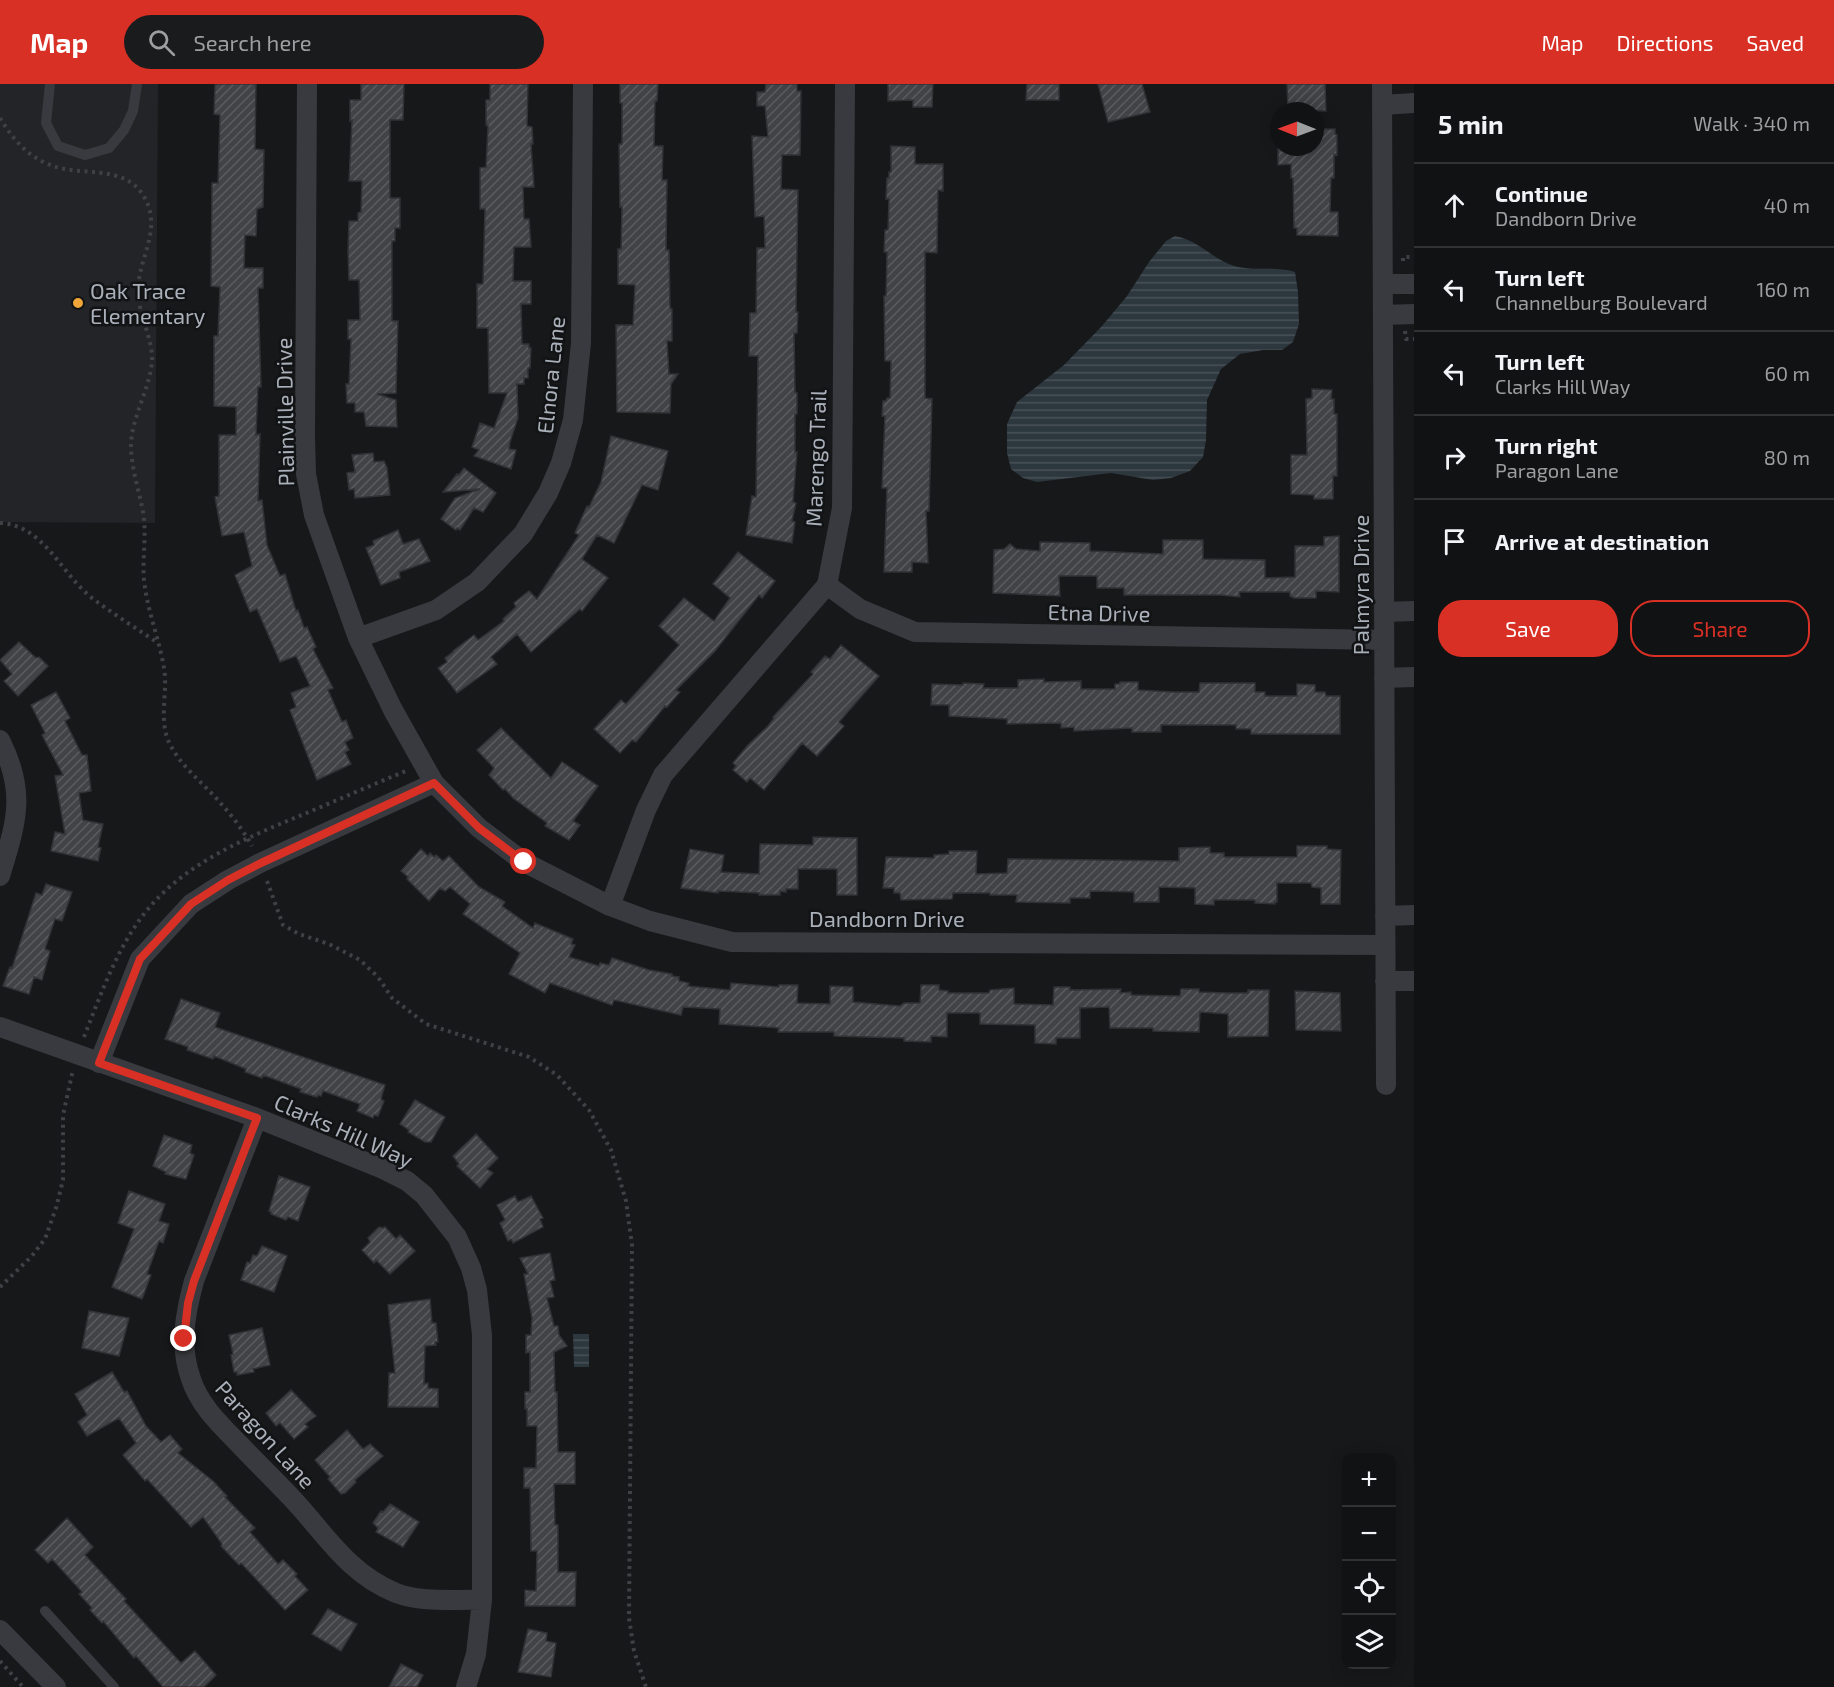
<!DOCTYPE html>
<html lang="en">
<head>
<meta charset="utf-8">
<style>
	body { margin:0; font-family:"Exo 2",sans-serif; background:#1a1b1d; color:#f1f3f6 }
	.controls { position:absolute; right:18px; bottom:18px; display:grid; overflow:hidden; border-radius:12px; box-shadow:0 3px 15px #0003 }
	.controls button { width:54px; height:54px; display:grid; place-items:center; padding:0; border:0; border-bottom:2px solid #303234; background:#111214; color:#f1f3f6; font:30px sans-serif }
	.compass { position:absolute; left:1270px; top:18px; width:54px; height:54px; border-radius:50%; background:#111214; box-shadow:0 3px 15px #0003; rotate:271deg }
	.stop { position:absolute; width:18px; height:18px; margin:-14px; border:4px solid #d93025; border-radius:50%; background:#fff }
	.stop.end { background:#d93025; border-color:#fff; box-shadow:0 2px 6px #0008 }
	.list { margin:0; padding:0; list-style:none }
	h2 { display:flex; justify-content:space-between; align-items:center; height:78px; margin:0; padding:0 24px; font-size:26px }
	h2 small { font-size:20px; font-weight:400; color:#9c9ea0 }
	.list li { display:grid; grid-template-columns:39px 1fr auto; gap:18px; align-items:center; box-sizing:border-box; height:84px; padding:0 24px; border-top:2px solid #303234 }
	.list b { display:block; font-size:22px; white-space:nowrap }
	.list p { margin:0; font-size:20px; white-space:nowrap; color:#9c9ea0 }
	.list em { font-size:20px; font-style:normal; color:#9c9ea0 }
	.actions { display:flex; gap:12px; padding:18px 24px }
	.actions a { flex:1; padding:14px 0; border:2px solid #d93025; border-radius:24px; text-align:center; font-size:21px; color:#d93025 }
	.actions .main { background:#d93025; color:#fff }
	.icon { flex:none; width:33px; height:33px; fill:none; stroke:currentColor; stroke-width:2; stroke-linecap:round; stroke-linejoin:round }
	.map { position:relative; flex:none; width:1414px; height:1603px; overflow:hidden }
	header { display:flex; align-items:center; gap:36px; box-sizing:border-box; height:84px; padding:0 30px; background:#d93025; color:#fff }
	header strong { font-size:28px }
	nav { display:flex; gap:33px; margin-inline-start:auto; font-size:21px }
	.search { width:420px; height:54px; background:#1a1b1d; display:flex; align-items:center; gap:15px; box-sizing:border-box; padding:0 21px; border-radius:33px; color:#9c9ea0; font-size:22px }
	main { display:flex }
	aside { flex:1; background:#111214 }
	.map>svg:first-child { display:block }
	.built { fill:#232427 }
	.water { fill:url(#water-rules) }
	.building { fill:url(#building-hatch); stroke:#323236; stroke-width:1.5 }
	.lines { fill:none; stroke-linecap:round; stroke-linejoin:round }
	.path { stroke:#3f4146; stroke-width:4; stroke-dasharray:3 4.5; stroke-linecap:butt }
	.lane { stroke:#393a3f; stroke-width:10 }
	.street { stroke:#393a3f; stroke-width:20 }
	.route { stroke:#d93025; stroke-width:8 }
	.poi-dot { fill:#f0a639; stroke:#121315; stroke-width:2 }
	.labels { text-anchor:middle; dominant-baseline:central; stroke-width:5; stroke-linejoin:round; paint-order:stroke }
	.poi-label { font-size:22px; fill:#aab0b9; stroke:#121315; text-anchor:start }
	.street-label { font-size:22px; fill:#aab0b9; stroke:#121315 }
</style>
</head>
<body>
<header>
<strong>Map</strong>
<div class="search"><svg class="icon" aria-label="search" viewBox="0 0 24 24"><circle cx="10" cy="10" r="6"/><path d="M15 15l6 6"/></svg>Search here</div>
<nav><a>Map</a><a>Directions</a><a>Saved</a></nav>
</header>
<main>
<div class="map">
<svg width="1414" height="1603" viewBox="0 0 1414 1603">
	<defs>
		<pattern id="water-rules" width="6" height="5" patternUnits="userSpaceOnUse" patternTransform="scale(1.5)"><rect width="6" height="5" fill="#2d373e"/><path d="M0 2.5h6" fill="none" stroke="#495158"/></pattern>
		<pattern id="building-hatch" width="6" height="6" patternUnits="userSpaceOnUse" patternTransform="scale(1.5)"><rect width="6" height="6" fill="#424347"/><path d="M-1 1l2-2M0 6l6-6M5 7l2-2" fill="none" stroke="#5b5c5f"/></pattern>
	</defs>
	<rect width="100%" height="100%" fill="#17181a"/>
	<path class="built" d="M0,0H158L155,439L0,438Z"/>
	<path class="water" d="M1175,152C1199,157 1208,171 1229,180C1250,189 1274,181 1295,188L1298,208L1299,240L1293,258L1282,266H1263L1240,270L1221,285L1207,316L1206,356L1203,373L1190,387L1171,394L1153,396L1111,389L1037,398L1023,394L1011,385L1007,369V340L1017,318L1064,281L1102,242L1127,212L1149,178L1166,157Z
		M573,1250H589V1283H574Z"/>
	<path class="building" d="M218,0H256L255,65L264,66L263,123L257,125L256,152L245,151L244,184H263V204H258L261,303H258L256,351L260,350L258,417L262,416L267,461L280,492L285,490L296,527L298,526L304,544L307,543L316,563L313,565L333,604L328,606L342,638L346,636L353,654L345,658L349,666L345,668L351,680L317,696L290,626L296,623L291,609L310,602L296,572L280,578L257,525L250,528L235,491L252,482L244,448L222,452L215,413L219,412V351H236V323L214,322V252H218L220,203L211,202L212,99H218L220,31L214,30L215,1Z
		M361,0H404L403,36H390V114H400V144H395V157H392V237H398L396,309L377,310L396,316L397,343L366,342L364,328H355V319H347L346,300H349L351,255H348V236H360L359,196H349L348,168L349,137H358V129L361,128L362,97H349L352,36L350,37V16H361Z
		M490,0H528L527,42L532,43L533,60H531L534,103H523L524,135H529L531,163H514L513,197H531V220H521L522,260H529V264H531L530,284H528V294H524V300H517L518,334L510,358L509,365L516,366L511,385L474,372L479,366L472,363L480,339L494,344L507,309H489L488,244H477V200H483L485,125H480V84L486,83L488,42L486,41V16H490Z
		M620,0H658L657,17H655L654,62H663L662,96H667L666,166H669L670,224L672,225V257H667L669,290H678L671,300L670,329L617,328L616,241H633L635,201L618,200V165H621L622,123H620L619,60H622V19H620Z
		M766,0H797V7H801L800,71H782L781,105L798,106L796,228H798L797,249H794L795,308L797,309V330H795V368H797L793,418L796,419L792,437L795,438L792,459L746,451L752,412L756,413L758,272H749L750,229H756L757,164H765L764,132L755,133L752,52L768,53L765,22H757V8H765Z
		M888,0H933L932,23H913V16L888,17Z
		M1027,0H1059V16H1026Z
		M1098,0H1142L1150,28L1108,38Z
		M1287,0H1325L1326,27L1288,26Z
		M1315,45H1335V50L1337,51V71L1334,70V94H1331L1330,128H1338V152L1297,151V144H1294L1293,94H1291V80L1278,81V63H1315Z
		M891,62L915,63V80H943V107L938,106L937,169L925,168V314L932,315L929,427H926L928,479L912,478V488H884L887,404H882L885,332H882L883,317H886L887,314H890L891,277H885L884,212H886L887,168H884L885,146H888L889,115H886L887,94H889V88H891Z
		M1312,305L1332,306L1331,315H1334V330H1337V392H1333V415H1314V411L1291,410V371H1307L1306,315L1312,314Z
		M611,352L668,367L658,406L642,401L614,459L597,451L582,475L608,494L582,527L580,525L531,568L517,550L491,573L497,580L457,609L438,584L447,578L445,574L453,568V567L474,551L478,556L504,537L503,535L516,523L514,519L529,507L537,515L579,451L575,449L587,422L589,423L601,398Z
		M373,369L374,378L384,377L387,384L390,411L355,414L354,405L349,406L347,389L355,388L352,371Z
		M464,384L496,409L483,428L474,424L460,446L457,444L456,446L441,435L455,414L480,405L443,408L457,390L459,391Z
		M398,446L403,460L419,455L430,477L399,488L400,494L381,501L366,464L374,461L373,457Z
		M1339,452V508L1316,507V514H1294L1290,512V508H1239L1240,513L1220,511H1124V504H1097V492H1059L1060,512L993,509L994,466L1004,465L1010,460L1016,465L1040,467V458L1090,459V467L1163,470V456H1203V475L1265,476V494L1295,493V462H1324V453Z
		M738,468L775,497L762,514L759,511L715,567L676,606L680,608L667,623L665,622L636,658L632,656L620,669L594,645L621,616L626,620L679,561L659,542L684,514L714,537L730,514L713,500Z
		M19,558L36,574L39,573L48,582L18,612L4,597L12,590L0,576Z
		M841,561L879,592L839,638L844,642L817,672L802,659L764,706L750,694L747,698L733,686L736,682L733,679L748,661L768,642L774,634L773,633L813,590L811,588L825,572L830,575Z
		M1044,595V598L1081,597V605H1115V600H1120V598H1138V606L1173,608H1199L1200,599H1255V608H1265V612H1297V600L1315,601V608H1325L1326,612H1340V650H1251V645H1236V641H1161V648H1132V644L1074,647V643L1061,644V639L1007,640V635L949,632V621H931L932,600L963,601V599L984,600L983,604H1018V596Z
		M56,608L70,634L65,637L82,671H87L91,707L79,709L83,736L103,740L98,763L101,764L98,777L51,767L55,748L65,750L55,692L63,691L42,651L45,649L31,621Z
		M501,644L551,694L562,678L598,702L573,737L580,741L569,756L545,742L547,739L513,714L505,705L503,706L489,691L494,684L477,666Z
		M813,753L857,754V811H837V785H798V805H786V808L780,807V811H759V809L718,807V809L681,804L690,765L724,771L721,788L759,790L760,760L813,761Z
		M1297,762H1327V765L1341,766L1340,820H1321V804L1312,803L1311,799H1277V818H1275V820L1255,819V816H1214V821L1195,820V804L1159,803V818H1134V808L1090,807V814H1070V819L1016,818L1017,811H990V809H953L952,815L901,816L900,809H894V804H883L886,773L934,774V771L949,770V767H977L976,790L1007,789L1008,775L1179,777V764L1210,763V769H1224V773H1297Z
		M421,765L428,772L430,769L434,773L436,771L443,777L449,772L479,803L505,818L502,822L533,844L535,839L573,855L571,860L575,861L569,873L599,882L600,879L609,881L612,874L649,886L672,890V892L679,893V897L689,899L688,902L730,906L731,899L779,903V901H798L797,919L830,920V902L853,903V918L900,922L904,919H920L921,901H939V906L948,907V909H989L990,906L1014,904V920L1053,921L1054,903H1070V906L1121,905L1120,909L1131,908V911L1180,912L1181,905H1199V908L1228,909H1248V906H1269L1268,952L1228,953V930L1200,928L1199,948L1153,947V944H1110L1109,923L1080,924V954H1056V960L1035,959V941L980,940V929H947V953L931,952V958L904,957V954L834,952V948H778L779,944L719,940L720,925L683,923L681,931L614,916L612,921L550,899L545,909L509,890L520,869L463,830L470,820L450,803L445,807L440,804L429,817L407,795L408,793L401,787Z
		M46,800L72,808L62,837L55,835L45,865L50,867L42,896L34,893L29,910L3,902L10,883L12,884L36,809L42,811Z
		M1295,907L1340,909L1341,947L1296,946Z
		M181,915L220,929L215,943L385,1001L381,1015L384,1017L378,1032L374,1031L373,1034L357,1027L360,1020L323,1007L321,1012L318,1011L317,1013L300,1008L301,1005L263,991L262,994L245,988L246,985L214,972L213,975L187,966L188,963L165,955Z
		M415,1016L445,1033L431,1058H425L408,1048L409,1046L400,1040Z
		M476,1050L498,1074L487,1085L493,1089L480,1104L457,1082L459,1080L453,1072Z
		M164,1051L192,1061L190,1069L194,1071L186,1095L165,1090L166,1088L153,1082Z
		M279,1092L310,1103L298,1137L288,1133L286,1136L271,1130V1128L269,1127Z
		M129,1107L165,1120L159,1137L169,1140L163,1159L159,1157L147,1190L151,1191L142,1215L112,1203L134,1145L118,1139Z
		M515,1112L518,1118L531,1112L543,1134L540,1135L543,1143L513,1159L511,1155L508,1157L500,1139L505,1136L497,1121Z
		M379,1143L383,1144L385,1143L396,1155L400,1151L415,1167L390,1190L376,1176L374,1179L362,1166L370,1158L368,1154Z
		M262,1162L287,1172L274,1208L241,1196L247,1178L250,1179L253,1171L257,1172Z
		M550,1169L555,1196L550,1197L554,1213L547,1214L554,1242H558L559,1251L567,1262L554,1268L555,1308H557L558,1368H575V1400H554L555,1441H558V1488H576L575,1522H525V1506L536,1507L537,1467H531L530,1404H524V1384H536L537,1342H527V1325H525V1308H530V1268L526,1269V1251H531L532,1234L524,1190H528L520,1174Z
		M430,1215L432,1239H436L438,1258H435L436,1261L425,1262L424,1300L428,1299V1304L438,1305V1323H388L389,1289H395L388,1221Z
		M89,1227L129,1234L119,1272L82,1264Z
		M262,1244L270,1281L253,1285L254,1288L237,1291V1288H234L231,1271L233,1270L229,1251Z
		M112,1288L124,1308L127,1307L146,1342L161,1358L170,1351L182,1365L178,1369L213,1397L227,1412L225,1413L255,1444L250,1448L278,1480L283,1476L297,1490L295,1492L308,1506L285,1526L241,1479L239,1481L221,1462L222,1460L203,1433L191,1443L147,1395L145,1397L123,1371L136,1359L119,1334L87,1352L78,1338L87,1331L75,1310Z
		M291,1306L316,1332L305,1340L308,1343L294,1355L280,1339L276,1342L266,1329Z
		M347,1346L363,1365L370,1360L383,1372L355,1396L356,1398L345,1409L341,1410L328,1395L330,1393L315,1376Z
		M390,1420L419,1438L403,1463L376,1448L378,1444L373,1439L381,1427L383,1428Z
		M67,1434L93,1463L85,1471L126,1515L124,1517L181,1579L195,1567L216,1591L204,1603H163L136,1572L134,1574L103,1537L102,1539L90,1526L92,1524L79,1510L82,1508L52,1475L48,1479L35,1466Z
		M328,1525L357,1540L341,1567L312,1550Z
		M528,1545L547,1549L546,1557L556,1559L551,1593L518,1588Z
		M401,1580L423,1591L417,1603H389Z"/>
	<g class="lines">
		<path class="path" d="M0,34C12,54 26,71 48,80C79,94 123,79 143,111C164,144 138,174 138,207C138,229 154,258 152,278C149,307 132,332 131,361C131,384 139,406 143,428C147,451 142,473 144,496C147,526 159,554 164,584C168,607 159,633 168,656C179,682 205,700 223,722C234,734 244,748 252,762
			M1403,177V173H1414
			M1405,247L1406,255H1414
			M0,439C44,441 61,490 92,514C113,530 136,544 158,559
			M267,797L283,841L299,850L329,860L360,876L378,893L392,914L426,940L529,973L557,991L589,1026L611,1066L626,1117L632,1161L629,1534L634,1567L646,1603
			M84,953C99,915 113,875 136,841C176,781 246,754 309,728C342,714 374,700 406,687
			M0,1203L31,1173L45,1155L56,1124L63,1096V1031L73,986
			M0,1577L23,1603"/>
		<path class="lane" d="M50,0L46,39L58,62L85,71L109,64L124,46L133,27L137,0
			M45,1527L114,1603"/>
		<path class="street" d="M307,0L305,352L306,390L314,431L358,554L393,626L434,699L479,744L524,778L610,822L650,837L732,858L1385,861
			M1382,0L1386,1001
			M1382,21L1414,19
			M1383,200H1414
			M1383,231L1414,230
			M827,501L860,525L915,548L1383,556
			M1384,528L1414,527
			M358,554L436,526L477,498L523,450L548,409L561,379L573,336L581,259L583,0
			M1384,594L1414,593
			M0,656C27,709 16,739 0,792
			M610,822L646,726L663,691L827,501L842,424L845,0
			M1385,832L1414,831
			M1385,897H1414
			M0,943L257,1034L383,1085L407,1097L424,1111L457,1153L471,1184L477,1206L482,1251V1516L476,1570L466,1603
			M99,979L140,875L191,820L228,796L260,779L434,699
			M257,1034L194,1197C185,1230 179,1262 191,1295C200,1323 223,1343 242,1363C261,1383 281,1402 299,1422C316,1441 332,1463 351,1480C364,1492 379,1502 396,1509C422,1519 455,1515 482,1516
			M0,1546L56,1603"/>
	</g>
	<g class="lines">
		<path class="route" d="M184,1255L188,1219L194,1197L257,1034L99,979L140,875L191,820L228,796L261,779L434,699L479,744L524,778"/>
	</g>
	<circle class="poi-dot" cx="78" cy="219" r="6"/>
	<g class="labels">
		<g class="poi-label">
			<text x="90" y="206">Oak Trace<tspan x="90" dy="25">Elementary</tspan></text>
		</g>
		<g class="street-label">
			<text transform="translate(550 291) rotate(-84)">Elnora Lane</text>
			<text transform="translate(284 328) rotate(-91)">Plainville Drive</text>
			<text transform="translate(815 374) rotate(-88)">Marengo Trail</text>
			<text transform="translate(1360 501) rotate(-90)">Palmyra Drive</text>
			<text transform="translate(1099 528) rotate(1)">Etna Drive</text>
			<text x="887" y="834">Dandborn Drive</text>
			<text transform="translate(344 1046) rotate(24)">Clarks Hill Way</text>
			<text transform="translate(266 1350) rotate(48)">Paragon Lane</text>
		</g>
	</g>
</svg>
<div class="controls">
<button>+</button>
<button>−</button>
<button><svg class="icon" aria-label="locate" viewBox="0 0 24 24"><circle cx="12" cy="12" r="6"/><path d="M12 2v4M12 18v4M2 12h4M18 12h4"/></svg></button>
<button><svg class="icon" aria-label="layers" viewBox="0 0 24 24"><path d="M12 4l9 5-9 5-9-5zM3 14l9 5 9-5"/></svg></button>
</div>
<svg class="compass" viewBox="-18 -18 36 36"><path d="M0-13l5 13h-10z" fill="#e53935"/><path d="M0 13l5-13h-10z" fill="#9c9ea0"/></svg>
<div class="stop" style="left:524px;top:778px"></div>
<div class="stop end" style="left:184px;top:1255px"></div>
</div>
<aside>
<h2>5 min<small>Walk · 340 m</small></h2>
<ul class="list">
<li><svg class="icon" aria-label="ahead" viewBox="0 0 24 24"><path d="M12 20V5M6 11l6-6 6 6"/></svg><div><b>Continue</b><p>Dandborn Drive</p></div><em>40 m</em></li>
<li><svg class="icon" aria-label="left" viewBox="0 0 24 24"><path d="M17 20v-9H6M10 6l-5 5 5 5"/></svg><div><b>Turn left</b><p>Channelburg Boulevard</p></div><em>160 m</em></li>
<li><svg class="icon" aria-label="left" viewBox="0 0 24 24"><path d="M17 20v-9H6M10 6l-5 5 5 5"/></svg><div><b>Turn left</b><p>Clarks Hill Way</p></div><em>60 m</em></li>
<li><svg class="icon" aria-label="right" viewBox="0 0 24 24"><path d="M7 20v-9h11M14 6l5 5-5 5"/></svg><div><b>Turn right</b><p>Paragon Lane</p></div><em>80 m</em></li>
<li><svg class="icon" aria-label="arrive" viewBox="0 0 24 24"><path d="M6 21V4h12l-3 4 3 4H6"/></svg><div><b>Arrive at destination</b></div></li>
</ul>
<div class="actions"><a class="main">Save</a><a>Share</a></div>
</aside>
</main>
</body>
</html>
